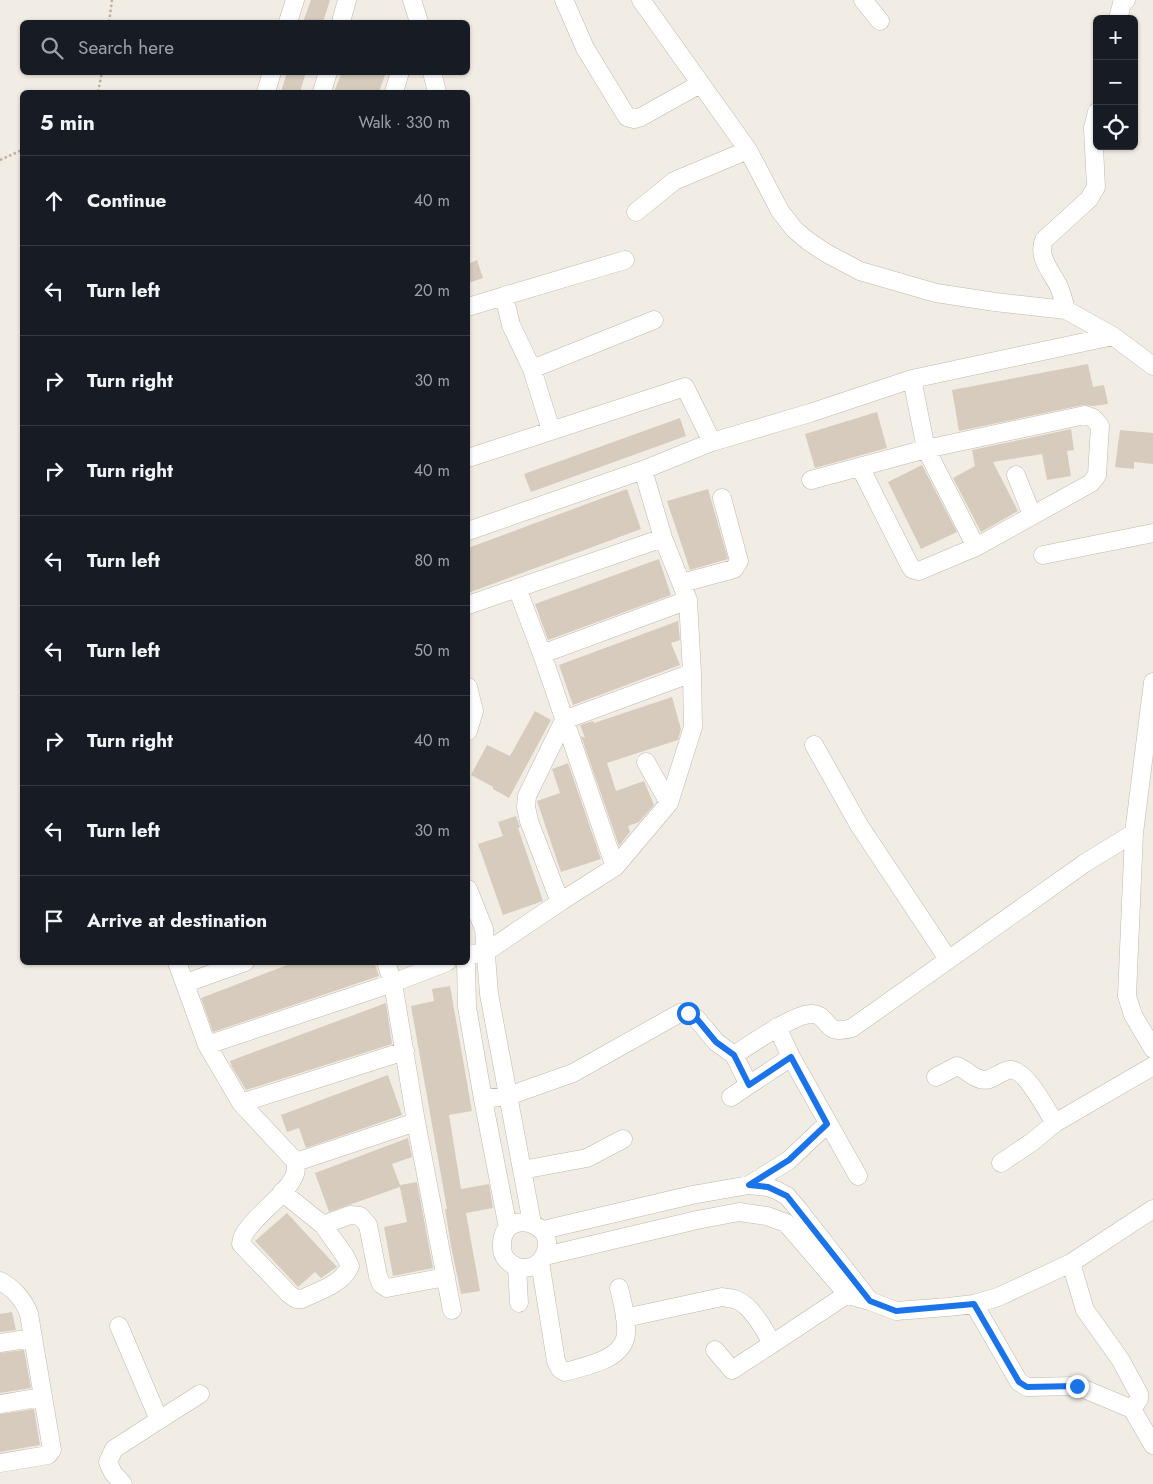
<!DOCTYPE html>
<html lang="en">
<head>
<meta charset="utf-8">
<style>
	body { margin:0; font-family:Jost,sans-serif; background:#242831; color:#f1f3f6 }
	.controls { position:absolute; right:15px; top:15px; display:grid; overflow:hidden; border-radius:8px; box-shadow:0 1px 4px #0004 }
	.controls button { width:45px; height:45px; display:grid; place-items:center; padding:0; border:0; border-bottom:1px solid #363941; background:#171b24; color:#f1f3f6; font:25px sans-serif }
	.stop { position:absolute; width:15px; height:15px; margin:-11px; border:4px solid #1a73e8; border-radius:50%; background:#fff }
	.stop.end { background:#1a73e8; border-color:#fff; box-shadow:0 1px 5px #0008 }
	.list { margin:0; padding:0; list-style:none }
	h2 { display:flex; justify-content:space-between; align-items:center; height:65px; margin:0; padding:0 20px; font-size:21px }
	h2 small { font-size:16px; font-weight:400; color:#9ea1a6 }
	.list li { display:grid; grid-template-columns:32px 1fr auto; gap:15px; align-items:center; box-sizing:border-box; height:90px; padding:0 20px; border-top:1px solid #363941 }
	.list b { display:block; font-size:19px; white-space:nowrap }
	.list em { font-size:16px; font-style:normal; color:#9ea1a6 }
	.icon { flex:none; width:28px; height:28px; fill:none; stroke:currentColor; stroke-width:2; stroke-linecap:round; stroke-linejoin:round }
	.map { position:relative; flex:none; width:1153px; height:1484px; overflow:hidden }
	.search { position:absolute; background:#171b24; box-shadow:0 1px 4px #0004; left:20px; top:20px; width:450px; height:55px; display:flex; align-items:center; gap:12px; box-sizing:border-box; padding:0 18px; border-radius:8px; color:#9ea1a6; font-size:19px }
	.panel { position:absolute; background:#171b24; box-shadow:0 1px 4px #0004; left:20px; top:90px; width:450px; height:875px; border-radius:8px }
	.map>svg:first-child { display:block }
	.building { fill:#d6cbbd }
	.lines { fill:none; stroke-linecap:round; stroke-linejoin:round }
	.minor-casing { stroke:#c0b7aa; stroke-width:19 }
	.path { stroke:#beb099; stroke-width:2.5; stroke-dasharray:2.5 2.5; stroke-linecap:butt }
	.minor { stroke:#fff; stroke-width:18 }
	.route { stroke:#1a73e8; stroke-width:6 }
</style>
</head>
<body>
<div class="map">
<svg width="1153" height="1484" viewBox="0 0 1153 1484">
	<rect width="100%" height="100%" fill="#f2ede4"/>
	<path class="building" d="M311,0H330L323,22H303Z
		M287,72H306L300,92H281Z
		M342,72H386L379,92H334Z
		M477,260L483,278L468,283V264Z
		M1088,364L1093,387L1104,385L1108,404L1093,406L1083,405L959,431L952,390Z
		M877,412L887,448L815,468L805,434Z
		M680,418L686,436L531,492L524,474Z
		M1071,429L1074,450L1067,451L1071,476L1047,480L1042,454L993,462L1018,511L981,532L953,478L975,466L972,450Z
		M1120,430L1153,433V464L1134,462V469L1115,467Z
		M922,465L957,532L921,549L888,482Z
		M627,489L641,529L468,593V548Z
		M708,489L728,559L690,570L667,501Z
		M659,559L671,595L548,640L535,604Z
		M678,621L680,640L671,643L680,665L573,705L559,665Z
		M672,697L681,729L678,740L607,763L616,791L644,781L654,805L639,822L628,826L630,832L619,846L581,736L585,738L580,725L593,721L594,723Z
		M535,711L551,720L509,798L493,789V787L471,775L487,745L510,756Z
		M568,763L601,859L561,872L537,801L560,793L552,769Z
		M516,816L520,827L518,828L543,901L503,915L478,844L503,836L498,822Z
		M295,962H374L379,976L213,1032L201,998Z
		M450,986L472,1111L449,1115L461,1189L489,1184L493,1208L466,1213L480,1291L461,1294L451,1246L445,1209H447L411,1006L434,1001L432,989Z
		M386,1003L392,1044L246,1090L232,1067L230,1061Z
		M388,1075L402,1115L306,1148L299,1128L287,1132L281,1115Z
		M408,1138L412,1157L392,1164L400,1185L417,1182L433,1268L393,1276L384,1227L407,1222L400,1187L329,1212L315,1173Z
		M287,1213L337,1267L321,1278L315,1272L298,1287L255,1241Z
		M12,1312L16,1330L0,1332V1314Z
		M24,1350L31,1388L0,1393V1353Z
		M34,1409L40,1445L0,1452V1414Z"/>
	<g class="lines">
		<defs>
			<path id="minor" d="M412,0L419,22
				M564,0L585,48L627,117L634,119L641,117L700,84
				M641,0L748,150L780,211L794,229L808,241L826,253L860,271L936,293L995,302L1066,310L1113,336L1153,366
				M863,0L880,21
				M1118,19L1122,3L1126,0
				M288,22L295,0
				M341,22L347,0
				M432,72L437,92
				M266,92L272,72
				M322,92L328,72
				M394,92L400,72
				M636,212L674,181L748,150
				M504,296L625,260
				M468,307L504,296L511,325L532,369L551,430
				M1066,310C1064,302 1062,294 1059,287C1052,272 1037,258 1044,240L1089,199L1096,187L1093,128L1097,112
				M532,369L654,320
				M912,379L926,449L976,547
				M468,458L685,387L712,442
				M1016,475L1032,515
				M811,480L926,449L1085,415L1093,418L1100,426L1097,475L1091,483L976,547L919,571L912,569L909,564L860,467
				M468,531L643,470L712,442L810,413L912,379L1113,336
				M1043,555L1153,533
				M682,583L734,569L739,561L722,498
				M517,588L542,654L615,867
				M468,605L663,538
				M542,654L688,600
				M1153,682L1134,833L1127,996L1133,1015L1153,1049
				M468,687L474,711L468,731
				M814,745L859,825L948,959
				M646,762L669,803
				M468,889L484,929L489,994L532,1223
				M560,902L529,821L526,807L527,796L564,720L692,673
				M468,955L486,952L560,902L615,867L669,803L693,727L692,673L688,600L663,538L643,470
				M177,962L207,1045L241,1103L296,1162C296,1166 296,1171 295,1174C287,1197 242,1223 241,1244L289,1294L296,1299H302C318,1291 343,1284 350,1266L345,1256L323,1225L282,1192
				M386,962L393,983L416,1122L452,1310
				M466,962L467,1007L483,1099L508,1228
				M186,983L245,962
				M777,1027L791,1057L858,1176
				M207,1045L393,983L447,962
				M734,1055C750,1045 795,1013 812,1014C831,1015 822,1037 852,1028L1085,863L1134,833
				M936,1077L957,1066C966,1069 971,1077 980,1079C991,1083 998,1072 1009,1070C1025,1067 1047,1111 1055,1123
				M731,1097L791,1057
				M483,1099L508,1096L573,1073L680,1013H688L697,1019L716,1042L734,1055L749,1085
				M241,1103L405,1051
				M296,1162L416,1122
				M1001,1163L1032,1142L1055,1123L1153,1066
				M522,1170L587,1158L623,1139
				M749,1185L789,1160L827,1124
				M323,1225L350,1215L360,1216L368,1225L378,1276L381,1284L387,1288L446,1277
				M543,1230L692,1195L749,1185L768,1187L778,1191L787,1196L798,1209L870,1301
				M545,1256L697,1220L739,1212L767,1216L786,1223L848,1295L870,1301L896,1311L948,1307L974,1304L998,1297L1071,1263L1153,1209
				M540,1262C537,1264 533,1267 530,1267C517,1271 502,1261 502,1247C500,1203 569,1224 540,1262L556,1361L560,1369L565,1372C585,1366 618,1361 625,1339C629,1327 622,1300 619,1288
				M1071,1263L1085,1310L1120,1359L1139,1394V1399L1132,1409
				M517,1267L519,1303
				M0,1281C13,1288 24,1300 29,1314L52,1450L48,1455L0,1463
				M974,1304L1019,1382L1027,1387L1077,1386L1132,1409L1153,1445
				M625,1318L722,1297C726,1298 730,1298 734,1299C750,1303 765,1330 772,1344L855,1289
				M119,1326L159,1420L114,1449L108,1462L113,1473L123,1484
				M0,1343L33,1338
				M715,1350L732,1370L772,1344
				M0,1404L42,1397
				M159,1420L200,1394"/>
		</defs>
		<use href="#minor" class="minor-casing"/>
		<path class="path" d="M109,22L112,0
			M98,92L102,72
			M0,160L22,150"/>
		<use href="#minor" class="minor"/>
	</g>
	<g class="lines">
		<path class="route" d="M688,1013L697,1019L716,1042L734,1055L749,1085L791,1057L827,1124L789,1160L749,1185L768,1187L787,1196L870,1301L896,1311L974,1304L1019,1382L1027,1387L1077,1386"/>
	</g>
</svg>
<div class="controls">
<button>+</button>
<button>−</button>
<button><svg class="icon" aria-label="locate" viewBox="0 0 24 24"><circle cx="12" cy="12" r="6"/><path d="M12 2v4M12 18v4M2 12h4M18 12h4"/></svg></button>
</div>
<div class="stop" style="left:688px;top:1013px"></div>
<div class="stop end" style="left:1077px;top:1386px"></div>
<div class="search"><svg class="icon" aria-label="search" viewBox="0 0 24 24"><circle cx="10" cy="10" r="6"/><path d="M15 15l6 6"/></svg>Search here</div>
<section class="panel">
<h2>5 min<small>Walk · 330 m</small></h2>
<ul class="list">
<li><svg class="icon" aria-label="ahead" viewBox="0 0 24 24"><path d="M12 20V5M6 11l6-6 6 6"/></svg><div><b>Continue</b></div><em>40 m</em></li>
<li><svg class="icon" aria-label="left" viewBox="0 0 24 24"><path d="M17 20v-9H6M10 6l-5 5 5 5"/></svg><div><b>Turn left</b></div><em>20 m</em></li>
<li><svg class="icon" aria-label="right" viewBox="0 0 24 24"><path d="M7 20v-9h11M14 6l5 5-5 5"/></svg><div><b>Turn right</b></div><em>30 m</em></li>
<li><svg class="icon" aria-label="right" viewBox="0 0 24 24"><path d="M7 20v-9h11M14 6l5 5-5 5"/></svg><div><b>Turn right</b></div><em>40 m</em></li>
<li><svg class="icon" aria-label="left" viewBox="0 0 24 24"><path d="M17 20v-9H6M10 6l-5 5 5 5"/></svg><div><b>Turn left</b></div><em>80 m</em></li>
<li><svg class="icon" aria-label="left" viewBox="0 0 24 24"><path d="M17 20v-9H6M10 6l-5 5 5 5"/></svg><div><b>Turn left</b></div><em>50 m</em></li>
<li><svg class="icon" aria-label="right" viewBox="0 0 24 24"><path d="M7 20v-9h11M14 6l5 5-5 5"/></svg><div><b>Turn right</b></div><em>40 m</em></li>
<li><svg class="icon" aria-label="left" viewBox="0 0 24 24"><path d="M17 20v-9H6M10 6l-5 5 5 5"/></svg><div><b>Turn left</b></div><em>30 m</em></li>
<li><svg class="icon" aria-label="arrive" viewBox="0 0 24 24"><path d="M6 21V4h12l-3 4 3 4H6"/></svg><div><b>Arrive at destination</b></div></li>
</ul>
</section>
</div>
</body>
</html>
